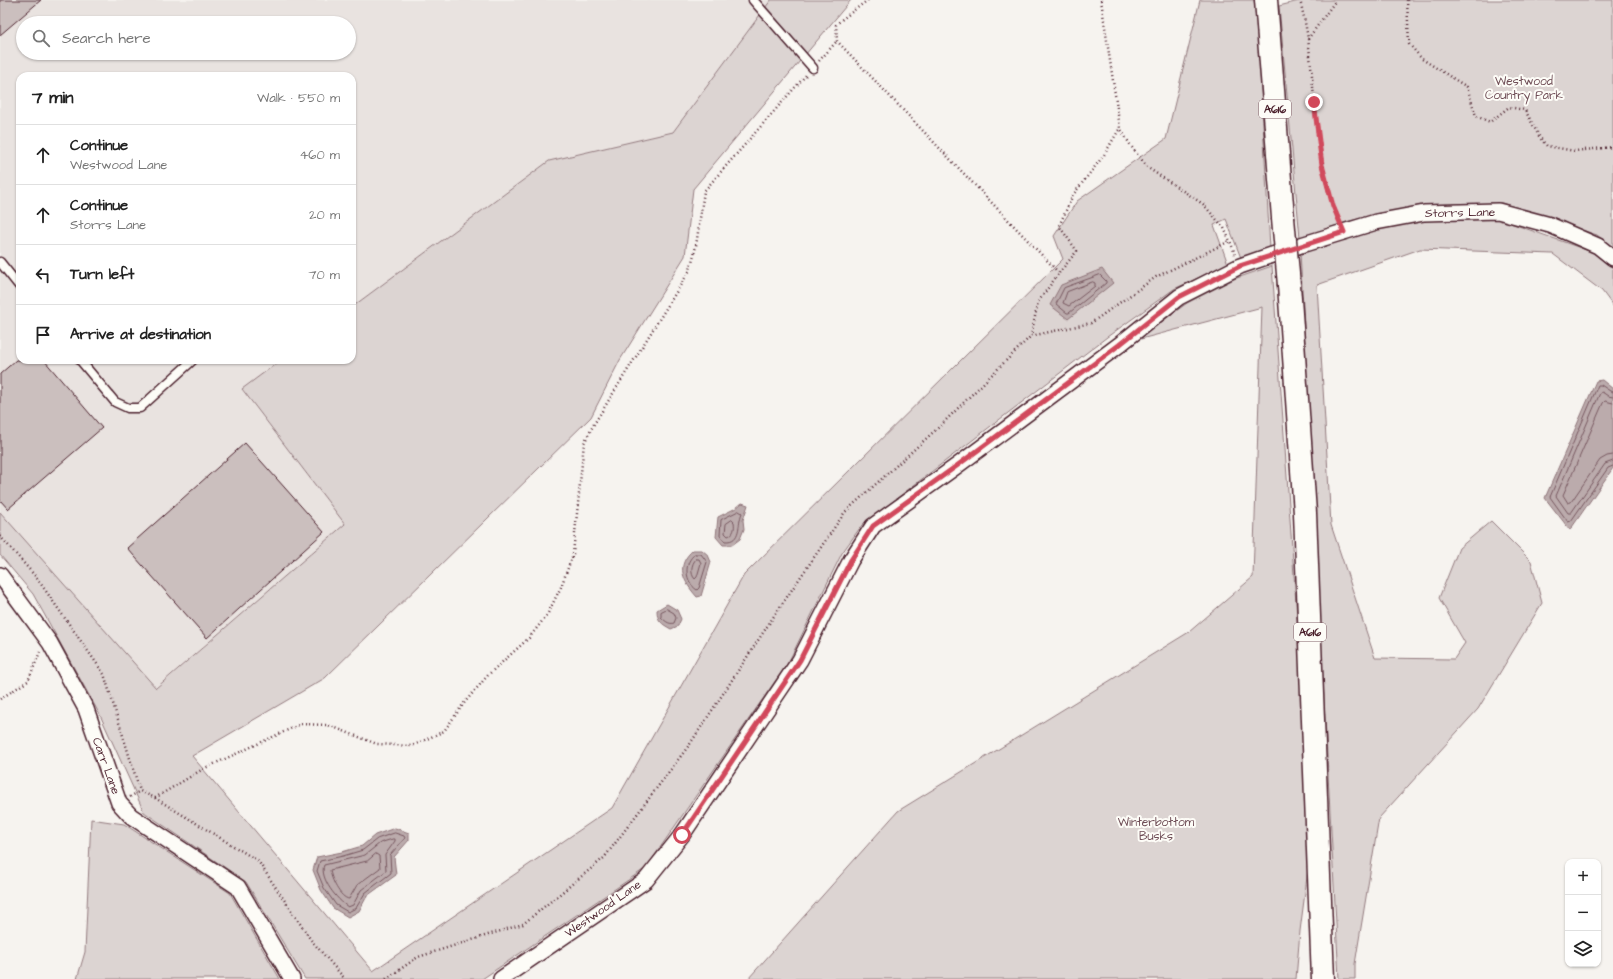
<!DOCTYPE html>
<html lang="en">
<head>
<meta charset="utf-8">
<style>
	body { margin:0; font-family:"Architects Daughter",sans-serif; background:#f2f2f2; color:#222 }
	.controls { position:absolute; right:12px; bottom:12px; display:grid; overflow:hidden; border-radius:8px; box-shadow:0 1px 3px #0004 }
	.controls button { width:36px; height:36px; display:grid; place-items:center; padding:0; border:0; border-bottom:1px solid #e0e0e0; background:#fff; color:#222; font:20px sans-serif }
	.stop { position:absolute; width:12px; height:12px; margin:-9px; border:3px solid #d1495b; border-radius:50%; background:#fff }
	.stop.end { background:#d1495b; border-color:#fff; box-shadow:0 1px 4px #0008 }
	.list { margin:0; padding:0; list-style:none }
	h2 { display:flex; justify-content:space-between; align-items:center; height:52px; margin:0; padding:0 16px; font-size:17px }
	h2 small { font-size:13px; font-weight:400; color:#767676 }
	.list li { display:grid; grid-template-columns:26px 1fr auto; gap:12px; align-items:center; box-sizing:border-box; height:60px; padding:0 16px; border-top:1px solid #e0e0e0 }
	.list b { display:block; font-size:15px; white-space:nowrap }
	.list p { margin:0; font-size:13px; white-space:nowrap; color:#767676 }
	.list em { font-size:13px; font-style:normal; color:#767676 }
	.icon { flex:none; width:22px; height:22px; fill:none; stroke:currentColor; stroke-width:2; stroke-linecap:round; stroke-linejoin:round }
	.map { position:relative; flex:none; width:1613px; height:979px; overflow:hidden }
	.search { position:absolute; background:#fff; box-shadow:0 1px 3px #0004; left:16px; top:16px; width:340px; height:44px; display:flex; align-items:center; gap:10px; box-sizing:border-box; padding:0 14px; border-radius:22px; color:#767676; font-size:15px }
	.panel { position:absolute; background:#fff; box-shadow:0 1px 3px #0004; left:16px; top:72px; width:340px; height:292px; border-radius:12px }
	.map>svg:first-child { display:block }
	.built { fill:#e9e3e0; fill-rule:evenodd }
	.green { fill:#dcd4d2; stroke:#937a7e }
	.water { fill:#bbabac; stroke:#8e7378 }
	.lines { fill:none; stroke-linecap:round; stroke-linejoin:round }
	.shore { stroke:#77575f; stroke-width:1 }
	.building { fill:#cbbfbe; stroke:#4a1f2b }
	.lane-casing { stroke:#4a1f2b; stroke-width:11 }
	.street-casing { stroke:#4a1f2b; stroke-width:18 }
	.highway-casing { stroke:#4a1f2b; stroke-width:25 }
	.path { stroke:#4a1f2b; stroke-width:2.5; stroke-dasharray:1 3; stroke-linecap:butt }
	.lane { stroke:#fdfcf7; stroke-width:8 }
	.street { stroke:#fdfcf7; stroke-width:15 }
	.highway { stroke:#fdfcf7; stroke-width:22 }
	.highway-bridge-casing { stroke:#4a1f2b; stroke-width:25; stroke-linecap:butt }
	.highway-bridge { stroke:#fdfcf7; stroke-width:22 }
	.route { stroke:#d1495b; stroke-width:5 }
	.labels { text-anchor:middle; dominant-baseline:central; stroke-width:4; stroke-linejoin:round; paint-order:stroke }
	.shield { fill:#fdfcf7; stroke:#806168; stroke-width:1 }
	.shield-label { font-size:11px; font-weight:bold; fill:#4a1f2b }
	.park-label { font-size:12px; fill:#6e4c55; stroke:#fdfcf7 }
	.street-label { font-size:12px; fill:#4a1f2b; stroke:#fdfcf7 }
</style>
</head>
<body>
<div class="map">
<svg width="1613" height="979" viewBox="0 0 1613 979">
	<rect width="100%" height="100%" fill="#f6f3ef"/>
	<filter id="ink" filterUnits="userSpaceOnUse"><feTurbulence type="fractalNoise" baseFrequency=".025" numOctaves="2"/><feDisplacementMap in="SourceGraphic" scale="8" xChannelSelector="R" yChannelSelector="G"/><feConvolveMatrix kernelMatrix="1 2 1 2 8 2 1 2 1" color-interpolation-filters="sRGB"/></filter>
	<g filter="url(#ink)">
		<path class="built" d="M0,0H771L673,132L549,161L352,307V76H20V360H281L242,390L345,524L155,688L0,512ZM23,23H349V53H23Z"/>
		<path class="green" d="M771,0H851L693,189L685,256L620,360L591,417L325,678L192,756L373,971L612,808L744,575L1063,259L1054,236L1077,201L1166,139L1200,0H1256L1270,248L1241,258L1226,219L1214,225L1228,264L1174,289L1107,337L862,525L842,553L789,661L646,868L482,979H305L246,882L144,812L100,715L33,594L0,555V512L156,688L345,524L242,389L281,360H352V307L549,161L673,132Z
			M1303,0H1613V248L1597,235L1502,203L1422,205L1349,221L1300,238L1279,6Z
			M1496,218L1592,252L1613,268V306L1602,291L1553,254L1420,249L1317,285L1331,525L1375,658L1454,659L1465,643L1439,598L1459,548L1491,521L1531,561L1542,603L1478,709L1379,818L1355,964V979H1339L1300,251L1378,229L1426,219Z
			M1272,266L1302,688L1308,869L1300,931L1296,979H748L898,811L1189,632L1253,577L1262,307L1137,340L1187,303L1234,279Z
			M91,819L124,824L230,893L280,979H77L85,952Z"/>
		<path class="water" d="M1102,269L1113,283L1068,319L1050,305L1061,285Z
			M1602,380L1613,389V468L1570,530L1545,498L1596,381Z
			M742,503L748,505L743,520L744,529L740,539L732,545H723L716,537L718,517L736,508Z
			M693,550H702L708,555L711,562L701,596L697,597C683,581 675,566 693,550Z
			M667,604L677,610L681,619L678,626L671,629C662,624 657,621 657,610Z
			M395,828L409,833V840L394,857L396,875L367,896L359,911L348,917L333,908L321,890L313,870L317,857L342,852L362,846L375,835Z"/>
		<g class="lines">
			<path class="shore" d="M1100,275L1106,281V283L1069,313H1067L1056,304L1064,288Z
				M1093,282L1095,283V286L1069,306L1063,303L1067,292Z
				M1613,392L1610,391L1601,385H1598L1550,497L1568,522L1571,521L1608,468L1613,466
				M1613,397L1608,396L1602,392L1600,393L1556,496L1568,513H1571L1605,464L1613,461
				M1613,403L1605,401L1603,403L1563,495L1568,503L1571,502L1600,460L1607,456L1613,455
				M739,511L742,513C737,524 742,542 725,541L720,535L721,520Z
				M732,520L734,522C735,528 734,534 728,536L725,533L726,524Z
				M695,554H701L707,562L699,588L697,590C685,582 683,563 695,554Z
				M696,559H699L701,563L697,577L695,579C690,574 691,564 696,559Z
				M667,609L674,613L676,618L674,623C669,625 664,620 661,617V612Z
				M395,833L404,836L405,838L390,855L391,873L365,893L356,908L348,912L336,905L324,888L317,871L320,861L343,856L363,850L377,839Z
				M393,839H395V841L385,855L386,871L361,890L353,905L348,907C337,900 319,878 324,865L365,855L380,843Z
				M376,854L379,856L380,868L357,885L349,899C340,898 331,879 330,870L367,861Z"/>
		</g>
		<path class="building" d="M0,0H41L0,35Z
			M16,360H44L102,428L8,509L0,500V374Z
			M245,443L324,532L207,638L127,548Z"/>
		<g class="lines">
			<defs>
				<path id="lane" d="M753,0L813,68
					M0,262L20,287
					M80,360L115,402L128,408H140L193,360"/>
				<path id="street" d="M0,575L50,643L86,709L119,803L131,816L238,887L292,979
					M501,979L646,880L682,835L800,660L851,560L873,526L958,465L1119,345L1179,297L1240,266L1301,245L1376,222L1424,213L1498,211L1550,225L1598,246L1613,258"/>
				<path id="highway" d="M1266,0L1283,218
					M1289,285L1305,513L1323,979"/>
			</defs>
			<use href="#lane" class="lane-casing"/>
			<use href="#street" class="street-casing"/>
			<use href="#highway" class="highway-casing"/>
			<path class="path" d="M868,0L841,20L836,25L837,41L1059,273L1038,302L1031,336
				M1101,0L1120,128L1131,146L1148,168L1203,204L1224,228L1230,241
				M1300,0C1303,13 1306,26 1308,39C1316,100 1315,163 1339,220
				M1407,0L1409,44L1422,59L1467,87L1476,116L1490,122L1509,107L1525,110L1540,138L1547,146L1575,151L1613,147
				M1308,39L1336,0
				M819,61L837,41
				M1059,273L1077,251L1059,226L1073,195L1104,155L1120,128
				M0,536L36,577L104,674L140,791
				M0,699L28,681L40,652
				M130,797L140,791L155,798L258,861L311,940L345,979
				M155,798L203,769L301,724L328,725L377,744L412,746L444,731L465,702L489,674L529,638L547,615L561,587L573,554L584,443L594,424L690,270L696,246L704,191L806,75
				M386,979L418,957L523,924L604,858L690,744L776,613L845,512L939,427L1031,336L1091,323L1156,277L1230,241L1235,254"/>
			<use href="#lane" class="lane"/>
			<use href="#street" class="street"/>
			<use href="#highway" class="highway"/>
			<defs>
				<path id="highway-bridge" d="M1283,218L1289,285"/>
			</defs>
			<use href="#highway-bridge" class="highway-bridge-casing"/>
			<use href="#highway-bridge" class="highway-bridge"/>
		</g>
	</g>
	<g class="lines" filter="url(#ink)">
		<path class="route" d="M682,835L800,660L851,560L873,526L958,465L1119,345L1179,297L1240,266L1344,232L1333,206L1322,165L1314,102"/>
	</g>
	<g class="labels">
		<g class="shield">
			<rect x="1259" y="100" width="32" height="18" rx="3"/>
			<rect x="1294" y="623" width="32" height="18" rx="3"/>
		</g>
		<g class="shield-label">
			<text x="1275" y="109">A616</text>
			<text x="1310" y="632">A616</text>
		</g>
		<g class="park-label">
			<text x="1524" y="81">Westwood<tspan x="1524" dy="14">Country Park</tspan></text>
			<text x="1156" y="822">Winterbottom<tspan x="1156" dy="14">Busks</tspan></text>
		</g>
		<g class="street-label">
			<text transform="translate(1460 213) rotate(-1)">Storrs Lane</text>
			<text transform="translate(106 766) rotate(70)">Carr Lane</text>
			<text transform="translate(603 909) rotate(-35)">Westwood Lane</text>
		</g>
	</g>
</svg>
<div class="controls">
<button>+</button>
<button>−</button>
<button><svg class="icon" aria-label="layers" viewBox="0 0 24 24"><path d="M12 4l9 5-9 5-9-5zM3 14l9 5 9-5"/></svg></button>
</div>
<div class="stop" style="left:682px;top:835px"></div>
<div class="stop end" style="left:1314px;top:102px"></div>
<div class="search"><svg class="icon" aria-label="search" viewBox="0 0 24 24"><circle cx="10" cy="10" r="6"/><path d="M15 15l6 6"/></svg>Search here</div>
<section class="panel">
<h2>7 min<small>Walk · 550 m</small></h2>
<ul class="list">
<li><svg class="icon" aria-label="ahead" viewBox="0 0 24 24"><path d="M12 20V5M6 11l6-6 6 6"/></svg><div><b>Continue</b><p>Westwood Lane</p></div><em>460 m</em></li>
<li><svg class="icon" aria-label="ahead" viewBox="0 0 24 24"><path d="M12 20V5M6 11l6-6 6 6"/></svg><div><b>Continue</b><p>Storrs Lane</p></div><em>20 m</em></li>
<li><svg class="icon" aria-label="left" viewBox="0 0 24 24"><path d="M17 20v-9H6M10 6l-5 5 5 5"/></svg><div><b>Turn left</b></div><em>70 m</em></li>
<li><svg class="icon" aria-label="arrive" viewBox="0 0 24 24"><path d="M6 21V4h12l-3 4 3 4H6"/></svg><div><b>Arrive at destination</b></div></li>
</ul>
</section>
</div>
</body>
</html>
